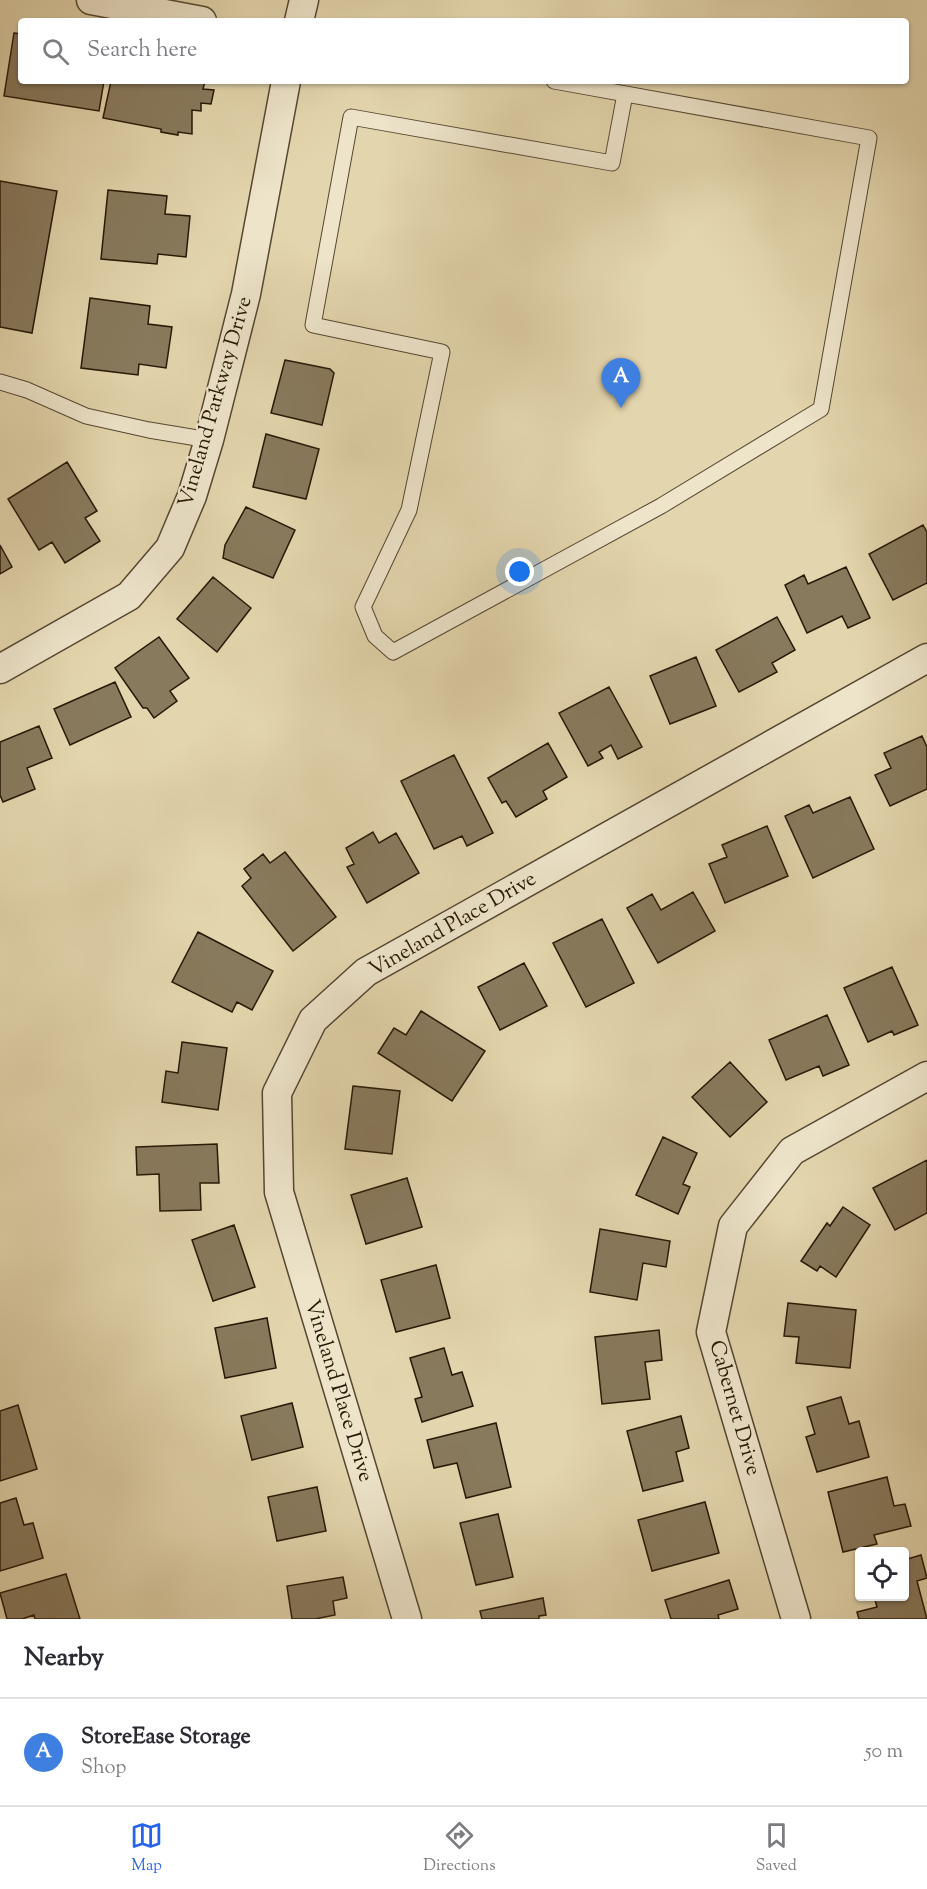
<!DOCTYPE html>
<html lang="en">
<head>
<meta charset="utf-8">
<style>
	body { margin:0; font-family:"Sorts Mill Goudy",serif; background:#f2f2f3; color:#2b2b33 }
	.controls { position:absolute; right:18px; bottom:18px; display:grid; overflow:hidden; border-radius:6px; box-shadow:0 2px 4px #0004 }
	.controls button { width:54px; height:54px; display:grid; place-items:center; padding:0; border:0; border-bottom:2px solid #e1e1e2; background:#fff; color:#2b2b33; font:30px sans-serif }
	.you { position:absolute; left:520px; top:572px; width:21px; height:21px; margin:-15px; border:4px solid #fff; border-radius:50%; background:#1a73e8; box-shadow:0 0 0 9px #1a73e833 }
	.badge { display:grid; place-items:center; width:39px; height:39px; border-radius:50%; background:#2563eb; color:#fff; font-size:20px; font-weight:700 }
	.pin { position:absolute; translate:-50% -50px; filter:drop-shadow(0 2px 3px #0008) }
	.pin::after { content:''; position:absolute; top:32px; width:21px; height:18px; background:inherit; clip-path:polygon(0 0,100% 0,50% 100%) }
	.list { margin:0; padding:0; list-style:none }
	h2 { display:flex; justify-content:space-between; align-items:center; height:78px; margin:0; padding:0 24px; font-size:26px }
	h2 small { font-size:20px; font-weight:400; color:#7c7c81 }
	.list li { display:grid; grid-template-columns:39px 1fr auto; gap:18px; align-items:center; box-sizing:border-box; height:108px; padding:0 24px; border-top:2px solid #e1e1e2 }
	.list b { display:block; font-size:22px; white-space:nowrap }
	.list p { margin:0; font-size:20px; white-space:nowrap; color:#7c7c81 }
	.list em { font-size:20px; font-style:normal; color:#7c7c81 }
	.icon { flex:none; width:33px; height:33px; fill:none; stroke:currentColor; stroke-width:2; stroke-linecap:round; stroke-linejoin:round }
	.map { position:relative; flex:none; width:927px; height:1619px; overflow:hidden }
	.search { position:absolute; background:#fff; box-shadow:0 2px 4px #0004; left:18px; right:18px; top:18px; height:66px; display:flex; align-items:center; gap:15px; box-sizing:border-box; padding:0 21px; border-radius:6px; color:#7c7c81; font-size:22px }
	.sheet { height:186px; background:#fff }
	nav { display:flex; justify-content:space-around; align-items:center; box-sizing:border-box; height:84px; border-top:2px solid #e1e1e2; background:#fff; font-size:16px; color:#7c7c81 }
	nav a { display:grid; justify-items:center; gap:3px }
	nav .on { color:#2563eb }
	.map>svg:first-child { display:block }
	.building { fill:#887a5d; stroke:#261806; stroke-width:1.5 }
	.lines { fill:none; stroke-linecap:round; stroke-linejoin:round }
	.service-casing { stroke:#554730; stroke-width:17 }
	.minor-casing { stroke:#554730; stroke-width:31 }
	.service { stroke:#ede4ca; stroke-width:15 }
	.minor { stroke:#ede4ca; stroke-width:28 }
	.labels { text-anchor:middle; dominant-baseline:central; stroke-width:4.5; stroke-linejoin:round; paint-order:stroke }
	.street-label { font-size:21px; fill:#261806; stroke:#ede4ca }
</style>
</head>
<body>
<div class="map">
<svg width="927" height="1619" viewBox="0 0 927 1619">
	<rect width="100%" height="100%" fill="#e3d5ad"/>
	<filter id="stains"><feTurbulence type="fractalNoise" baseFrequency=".00333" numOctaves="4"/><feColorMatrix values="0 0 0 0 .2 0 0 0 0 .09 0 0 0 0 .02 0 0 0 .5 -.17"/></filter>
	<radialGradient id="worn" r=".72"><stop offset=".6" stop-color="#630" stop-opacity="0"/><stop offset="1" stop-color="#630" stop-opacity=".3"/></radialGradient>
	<path class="building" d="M14,33L21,34V81H104L99,111L4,96Z
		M111,81H205L203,89L214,90L211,104L201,103V111L192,110V134L178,132V135L161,132V129L103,118Z
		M0,181L57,191L32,333L0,327Z
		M108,190L167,196L165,214L190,216L186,257L158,254L157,264L101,259Z
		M90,298L150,306L148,324L172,327L166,368L139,364L138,375L81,368Z
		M285,360L330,369L334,373L322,425L271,413Z
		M266,434L319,449L306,499L253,487Z
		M67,462L97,511L85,518L100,541L65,563L52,542L39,550L8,499Z
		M246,507L295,530L273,578L223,558L225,545Z
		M923,525L927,532V583L893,600L869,554Z
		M0,545L12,567L0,574Z
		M846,567L870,618L848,628L842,616L807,633L785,585L804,575L808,584Z
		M213,577L251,608L217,652L177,619Z
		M777,617L795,650L772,663L777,672L739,692L716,650Z
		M159,637L189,678L170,691L177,701L154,718L147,708H143L115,668Z
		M696,657L716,706L670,724L650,676Z
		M115,682L131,717L70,745L54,709Z
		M609,687L642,747L618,759L611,745L599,752L603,758L588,766L559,713Z
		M39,726L52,758L27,768L35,789L3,802L0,795V742Z
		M922,736L927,747V789L890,806L875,775L891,768L884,753Z
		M548,743L567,777L543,791L547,799L516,817L506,801L502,803L488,778Z
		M454,755L493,833L467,846L462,836L434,849L401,781Z
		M850,797L874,849L813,878L785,816L809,805L813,813Z
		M767,826L788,876L725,903L709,864L727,857L722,845Z
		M373,832L379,843L396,833L419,873L367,903L347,867L354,864L346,848Z
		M285,852L336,917L293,951L242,886L251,878L244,869L263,854L270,863Z
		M693,892L715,931L658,963L627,908L652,894L661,910Z
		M602,919L634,983L586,1007L553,943Z
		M198,932L273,971L252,1010L237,1002L232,1012L172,982Z
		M524,963L547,1006L500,1030L478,987Z
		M892,967L918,1025L894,1035L892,1031L868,1042L844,988Z
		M421,1011L485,1051L452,1101L378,1053L394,1028L406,1035Z
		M827,1015L849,1065L823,1076L819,1066L786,1080L769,1040Z
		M182,1042L227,1048L218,1110L162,1102L166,1071L178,1073Z
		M730,1062L767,1102L730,1137L692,1097Z
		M353,1086L400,1091L392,1154L345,1149Z
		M663,1137L697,1153L683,1184L690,1187L678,1214L636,1195Z
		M217,1144L219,1183H200L201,1210L160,1211L159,1174L137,1175L136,1147Z
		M927,1160V1213L895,1230L873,1188Z
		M407,1178L422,1227L366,1244L351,1195Z
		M843,1207L870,1225L836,1277L820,1266L817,1271L801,1261L827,1223L830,1226Z
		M234,1225L255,1287L213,1301L192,1240Z
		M600,1229L670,1241L666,1267L643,1263L637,1300L590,1292Z
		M436,1265L450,1318L396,1332L381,1280Z
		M788,1303L856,1310L850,1368L796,1363L799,1337L784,1336Z
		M267,1318L276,1368L225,1378L215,1328Z
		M659,1330L662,1360L645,1362L650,1399L602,1404L595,1337Z
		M444,1348L452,1375L462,1372L473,1406L422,1422L415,1399L422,1397L410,1358Z
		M841,1397L849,1424L859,1421L869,1457L817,1472L806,1437L815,1434L807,1407Z
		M292,1403L303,1447L252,1460L241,1416Z
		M18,1405L37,1469L0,1481V1411Z
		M681,1416L689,1448L676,1452L683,1481L643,1491L627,1431Z
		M496,1423L511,1487L466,1498L457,1463L434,1468L427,1440Z
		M887,1477L894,1506L905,1504L911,1526L874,1535L877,1544L843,1552L828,1492Z
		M317,1487L326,1531L277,1541L268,1497Z
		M16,1498L24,1525L33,1523L43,1558L0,1571V1503Z
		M705,1502L719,1553L652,1571L638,1520Z
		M498,1514L513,1577L476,1585L460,1523Z
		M921,1555L927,1578L917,1581L927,1619H859L857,1612L877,1607L874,1596H904V1560Z
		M66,1574L80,1619H35L34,1615L22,1619H7L0,1593Z
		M343,1577L347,1598L333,1601L335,1615L315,1619H292L287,1586Z
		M729,1580L738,1609L718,1615L719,1619H671L665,1600Z
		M543,1598L546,1615L539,1616V1619H482L480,1611Z"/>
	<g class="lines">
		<defs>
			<path id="service" d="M554,81L869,138L821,409L661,506L393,652L375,636L363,607L409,510L442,352L313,325L351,117L612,163L625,94
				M0,382L27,390L86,416L149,430L209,440"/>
			<path id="minor" d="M91,0L202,21
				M299,21L304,0
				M0,669L129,596L170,548L192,496L209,440L246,294L286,81
				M407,1619L279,1192L277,1093L313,1020L366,972L927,658
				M796,1619L711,1332L733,1226L792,1151L927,1076"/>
		</defs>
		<use href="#service" class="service-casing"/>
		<use href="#minor" class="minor-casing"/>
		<use href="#service" class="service"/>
		<use href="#minor" class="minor"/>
	</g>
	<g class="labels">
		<g class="street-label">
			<text transform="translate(216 402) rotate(-74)">Vineland Parkway Drive</text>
			<text transform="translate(453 925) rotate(-30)">Vineland Place Drive</text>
			<text transform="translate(338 1391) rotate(73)">Vineland Place Drive</text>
			<text transform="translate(734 1408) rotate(74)">Cabernet Drive</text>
		</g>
	</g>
	<rect width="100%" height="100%" filter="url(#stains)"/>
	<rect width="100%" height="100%" fill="url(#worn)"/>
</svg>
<div class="controls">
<button><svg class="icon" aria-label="locate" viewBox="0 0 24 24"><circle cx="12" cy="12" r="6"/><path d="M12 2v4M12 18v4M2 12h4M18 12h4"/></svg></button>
</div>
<div class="you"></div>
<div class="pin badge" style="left:621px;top:408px;background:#3f7fe0">A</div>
<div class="search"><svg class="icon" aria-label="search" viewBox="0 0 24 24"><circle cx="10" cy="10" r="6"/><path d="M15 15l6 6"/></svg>Search here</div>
</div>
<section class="sheet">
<h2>Nearby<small></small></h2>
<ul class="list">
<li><span class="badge" style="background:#3f7fe0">A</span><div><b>StoreEase Storage</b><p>Shop</p></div><em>50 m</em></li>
</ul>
</section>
<nav>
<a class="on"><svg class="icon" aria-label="map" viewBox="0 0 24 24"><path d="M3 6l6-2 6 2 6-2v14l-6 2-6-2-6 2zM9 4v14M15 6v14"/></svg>Map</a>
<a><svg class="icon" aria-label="directions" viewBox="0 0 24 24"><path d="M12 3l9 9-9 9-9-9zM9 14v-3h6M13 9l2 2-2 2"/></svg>Directions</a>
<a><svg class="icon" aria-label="saved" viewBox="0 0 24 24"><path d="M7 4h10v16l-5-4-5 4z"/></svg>Saved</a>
</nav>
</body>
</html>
